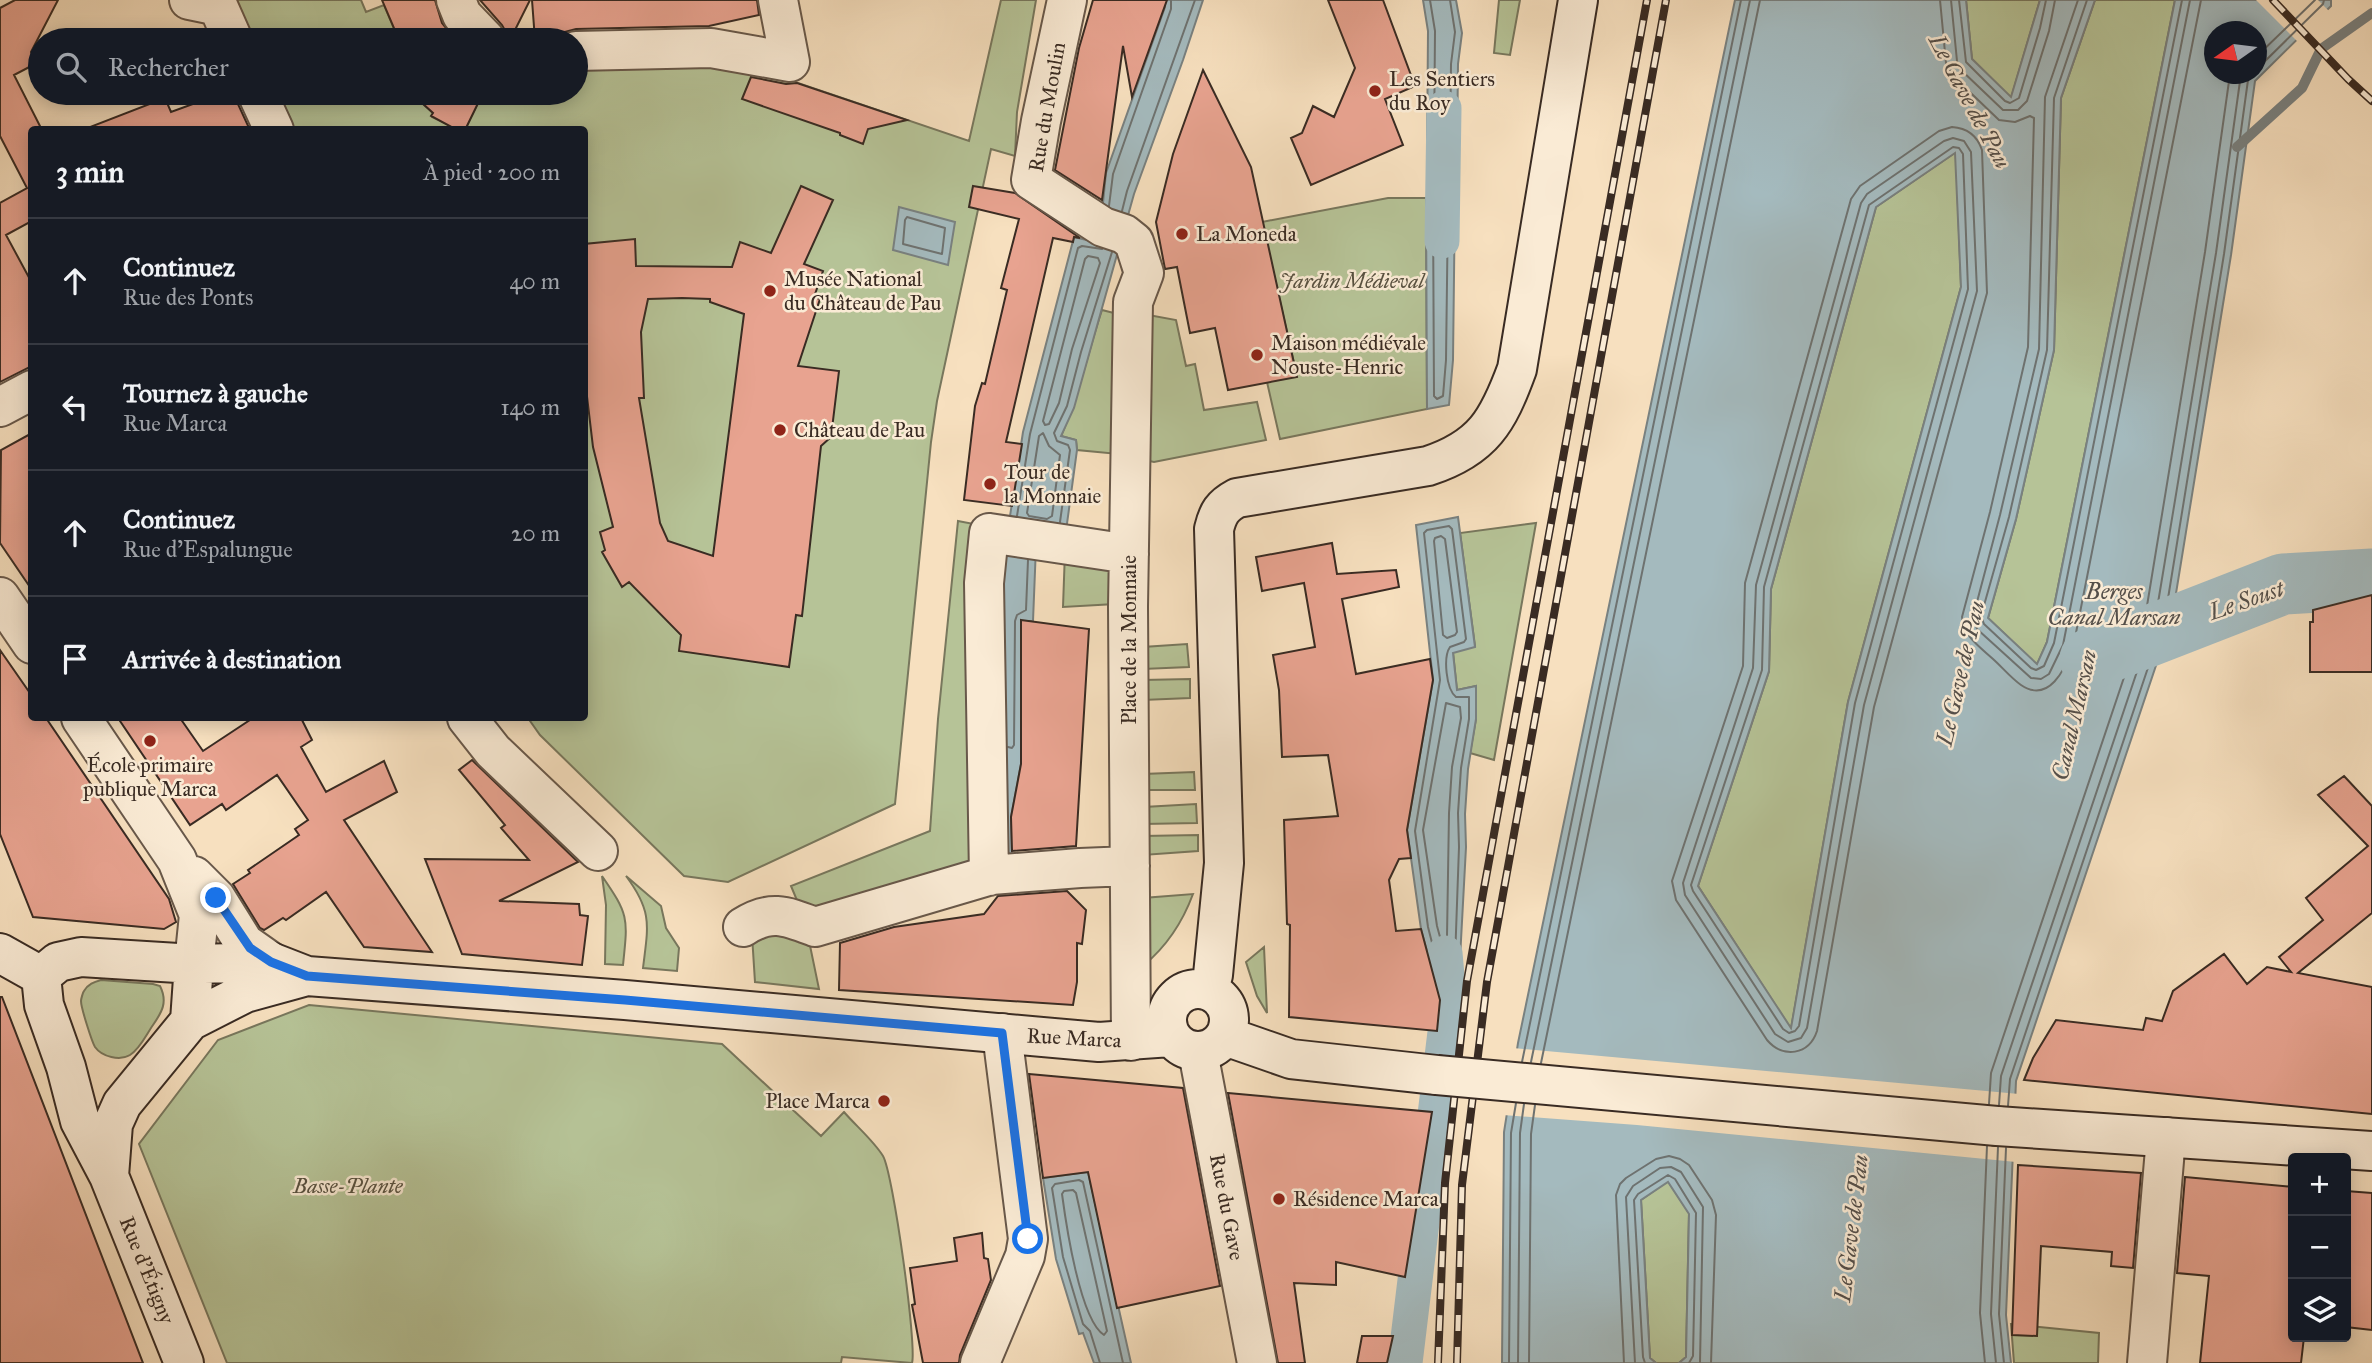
<!DOCTYPE html>
<html lang="fr">
<head>
<meta charset="utf-8">
<style>
	body { margin:0; font-family:"IM FELL Great Primer",serif; background:#20242c; color:#f1f3f6 }
	.controls { position:absolute; right:21px; bottom:21px; display:grid; overflow:hidden; border-radius:7px; box-shadow:0 4px 18px #0003 }
	.controls button { width:63px; height:63px; display:grid; place-items:center; padding:0; border:0; border-bottom:2px solid #363941; background:#171b24; color:#f1f3f6; font:35px sans-serif }
	.compass { position:absolute; left:2204px; top:21px; width:63px; height:63px; border-radius:50%; background:#171b24; box-shadow:0 4px 18px #0003; rotate:256deg }
	.stop { position:absolute; width:21px; height:21px; margin:-16px; border:5px solid #1a73e8; border-radius:50%; background:#fff }
	.stop.end { background:#1a73e8; border-color:#fff; box-shadow:0 2px 7px #0008 }
	.list { margin:0; padding:0; list-style:none }
	h2 { display:flex; justify-content:space-between; align-items:center; height:91px; margin:0; padding:0 28px; font-size:30px }
	h2 small { font-size:23px; font-weight:400; color:#9ea1a6 }
	.list li { display:grid; grid-template-columns:46px 1fr auto; gap:21px; align-items:center; box-sizing:border-box; height:126px; padding:0 28px; border-top:2px solid #363941 }
	.list b { display:block; font-size:26px; white-space:nowrap }
	.list p { margin:0; font-size:23px; white-space:nowrap; color:#9ea1a6 }
	.list em { font-size:23px; font-style:normal; color:#9ea1a6 }
	.icon { flex:none; width:38px; height:38px; fill:none; stroke:currentColor; stroke-width:2; stroke-linecap:round; stroke-linejoin:round }
	.map { position:relative; flex:none; width:2372px; height:1363px; overflow:hidden }
	.search { position:absolute; background:#171b24; box-shadow:0 4px 18px #0003; left:28px; top:28px; width:560px; height:77px; display:flex; align-items:center; gap:18px; box-sizing:border-box; padding:0 24px; border-radius:38px; color:#9ea1a6; font-size:26px }
	.panel { position:absolute; background:#171b24; box-shadow:0 4px 18px #0003; left:28px; top:126px; width:560px; height:595px; border-radius:7px }
	.map>svg:first-child { display:block }
	.green { fill:#b6c397; stroke:#78775d; stroke-width:2 }
	.water { fill:#a4babe; stroke:#798180; stroke-width:2; fill-rule:evenodd }
	.pier { fill:#f7e0bf }
	.lines { fill:none; stroke-linecap:round; stroke-linejoin:round }
	.shore { stroke:#6e7270; stroke-width:2 }
	.stream { stroke:#798180; stroke-width:10 }
	.canal { stroke:#a4babe; stroke-width:35 }
	.river { stroke:#a4babe; stroke-width:61 }
	.building { fill:#e8a390; stroke:#392b23; stroke-width:2; fill-rule:evenodd }
	.street-casing { stroke:#68584a; stroke-width:42 }
	.secondary-casing { stroke:#392b23; stroke-width:42 }
	.street { stroke:#faebd5; stroke-width:38 }
	.secondary { stroke:#faebd5; stroke-width:38 }
	.rail-casing { stroke:#392b23; stroke-width:8 }
	.rail { stroke:#faebd5; stroke-width:5; stroke-dasharray:16; stroke-linecap:butt }
	.secondary-bridge-casing { stroke:#392b23; stroke-width:42; stroke-linecap:butt }
	.secondary-bridge { stroke:#faebd5; stroke-width:38 }
	.route { stroke:#1a73e8; stroke-width:9 }
	.poi-dot { fill:#8f2418; stroke:#faebd5; stroke-width:2.5 }
	.labels { text-anchor:middle; dominant-baseline:central; stroke-width:5; stroke-linejoin:round; paint-order:stroke }
	.poi-label { font-size:21px; fill:#392b23; stroke:#faebd5; text-anchor:start }
	.street-label { font-size:21px; fill:#392b23; stroke:#faebd5 }
	.park-label { font-size:21px; font-style:italic; fill:#585140; stroke:#faebd5 }
	.water-label { font-size:23px; font-style:italic; fill:#544f4a; stroke:#faebd5 }
</style>
</head>
<body>
<div class="map">
<svg width="2372" height="1363" viewBox="0 0 2372 1363">
	<rect width="100%" height="100%" fill="#f7e0bf"/>
	<filter id="stains"><feTurbulence type="fractalNoise" baseFrequency=".00286" numOctaves="4"/><feColorMatrix values="0 0 0 0 .2 0 0 0 0 .09 0 0 0 0 .02 0 0 0 .5 -.17"/></filter>
	<radialGradient id="worn" r=".72"><stop offset=".6" stop-color="#630" stop-opacity="0"/><stop offset="1" stop-color="#630" stop-opacity=".3"/></radialGradient>
	<path class="green" d="M225,0H361L366,12L384,5L399,40H244Z
		M1001,0H1036L1017,112L1015,156L991,149L937,401L931,442L895,804L728,882L684,876L540,735L528,718H584V130H465L483,93H576V68L674,62L754,68L969,141Z
		M1499,0H1520L1510,55L1494,53Z
		M1966,0H2040L2011,98L1972,59Z
		M2095,0H2175L2047,642L2037,665L1988,618L2016,519L2054,350L2061,98Z
		M268,93H411L433,113L432,117L457,129H285Z
		M1956,152L1961,287L1848,702L1791,1029L1698,886L1769,671L1771,589L1876,207Z
		M1388,198H1426L1427,409L1280,439L1267,382L1297,376L1262,222Z
		M1102,310L1114,313L1118,454L1077,450L1076,440L1061,436C1079,396 1088,352 1102,310Z
		M1143,314L1176,320L1186,366L1195,364L1204,410L1257,402L1266,440L1154,462L1140,459Z
		M958,521L979,525L976,868L801,910L791,886L930,831L938,719Z
		M1536,523L1494,760L1470,753L1476,719V686L1457,690L1453,652L1475,646L1460,533Z
		M1065,551L1116,557L1115,604L1063,607Z
		M1187,644L1189,667L1143,669V647Z
		M1190,679V698L1143,700V680Z
		M1194,772L1195,790H1143V774Z
		M1196,804L1197,823L1143,824L1144,807Z
		M1198,835V851L1143,855V836Z
		M602,876C629,915 628,918 623,965L605,964L606,905Z
		M626,876L661,906L666,928L679,948L677,971L643,968C648,926 653,912 626,876Z
		M1193,894C1183,921 1167,946 1144,965L1143,898Z
		M764,931L808,936L819,989L755,982L752,935Z
		M1264,947L1267,1013L1257,996L1246,962Z
		M101,980L153,984L160,986C168,1002 162,1012 153,1025C146,1035 140,1049 130,1055C120,1061 102,1057 95,1047C92,1042 81,1008 81,1001C81,999 83,992 84,991C88,984 94,982 101,980Z
		M309,1005L722,1044L821,1136L844,1112C856,1126 873,1140 883,1156C893,1173 917,1345 912,1363L842,1357L841,1363H227L139,1144L218,1040Z
		M1668,1181L1689,1213L1686,1357L1679,1363H1656L1650,1358L1641,1200Z
		M2011,1324L2099,1333L2098,1363H2014Z"/>
	<path class="water" d="M1165,0H1203L1183,60L1134,194L1074,408L1061,436L1076,440L1077,450L1066,531L1008,529L1023,432L1074,237L1099,243L1106,173L1165,7Z
		M1423,0H1456L1462,33L1458,64L1457,153L1427,156L1428,31Z
		M1735,0H1966L1972,59L2011,97L2040,0H2095L2061,98L2054,350L2016,519L1988,618L2037,664L2047,642L2175,0H2331V6L2255,81L2231,255L2172,618L2016,1081L2006,1315L2011,1363H1679L1686,1357L1689,1214L1668,1182L1641,1200L1650,1358L1656,1363H1502L1504,1132L1518,1043ZM2214,32H2256V74H2214ZM1955,153L1961,287L1848,702L1791,1028L1698,886L1769,671L1771,589L1876,207Z
		M1455,193L1453,360L1449,405L1427,409L1426,198Z
		M899,207L955,222L948,265L893,250Z
		M1458,517L1475,647L1453,653L1457,690L1476,686V719L1468,769L1465,814L1466,847L1460,959L1461,997L1440,1000L1421,929L1407,830L1433,680L1416,525Z
		M1006,540L1036,546L1033,621H1021V764L1011,817L1012,866L1004,867L995,591Z
		M1088,1172L1131,1363H1094L1083,1333L1079,1334L1056,1259L1043,1178Z"/>
	<path class="pier" d="M2256,0H2318L2330,12L2299,43Z
		M1513,1048L2019,1094L2016,1162L1637,1125L1503,1115Z"/>
	<g class="lines">
		<path class="shore" d="M1430,0L1435,31L1434,145L1438,148L1447,147L1450,144L1451,64L1455,32L1450,0
			M1940,0L1946,63L1952,75L1999,120L2015,122L2030,116L2034,118L2028,347L1990,512L1962,617C1963,636 1980,647 1993,659C2002,667 2011,678 2021,685C2049,704 2065,669 2073,648L2201,0
			M1951,0L1957,61L1960,69L2003,110H2018L2027,101L2049,31L2055,0
			M1959,0L1966,62L2005,101L2010,103L2019,98L2040,28L2046,0
			M2078,0L2045,97L2039,349L2000,515L1973,617L1977,629L2031,678L2041,679L2049,674L2063,645L2190,0
			M2087,0L2054,98L2047,350L2009,517L1981,616L1984,624L2031,668L2036,670L2044,666L2054,643L2182,0
			M2256,57L2315,0
			M2256,70L2323,4L2324,0
			M1952,127C1967,128 1977,135 1982,150L1987,293L1874,707L1817,1031C1809,1055 1783,1059 1767,1040L1676,900L1672,881L1743,666L1745,583L1851,199L1860,186L1939,131Z
			M1953,138L1964,141L1971,152L1977,291L1864,705L1807,1028L1801,1038L1788,1042L1775,1034L1685,895L1683,883L1753,668L1756,585L1861,203L1867,194L1944,141Z
			M1953,147L1959,148L1963,154L1968,289L1855,703L1799,1026L1795,1031L1789,1033L1783,1029L1693,891L1691,885L1762,670L1764,587L1869,205Z
			M1445,202L1448,205L1446,360L1443,396L1437,399L1434,396L1433,207L1435,204Z
			M1109,206L1113,174L1171,9V0
			M1122,211L1127,191L1195,0
			M907,217L945,228L942,254L903,244L905,220Z
			M1088,256L1098,258L1100,263L1072,349L1059,403L1049,424L1045,425L1043,421L1085,259Z
			M1043,433L1049,446L1060,455L1052,516L1047,519L1029,516L1027,513L1039,436Z
			M1017,516L1030,434L1078,248L1082,246L1102,249
			M1060,522L1070,450L1068,445L1057,441L1054,433L1067,406L1081,352L1112,252
			M1449,526L1452,529L1466,639L1464,642L1450,647C1443,657 1446,689 1456,697H1469V719L1461,768L1458,813L1459,847L1454,988L1448,992L1444,990L1428,927L1415,831L1440,680L1424,533L1427,530Z
			M1441,536L1445,539L1457,632L1455,635L1447,638L1443,635L1434,541L1435,538Z
			M1446,703L1460,707L1461,718L1452,767L1449,813L1447,936L1443,939L1440,937L1437,926L1423,830Z
			M1008,747L1012,748L1014,745L1015,621L1017,615L1026,610L1028,560
			M1522,1062L1741,0
			M1531,1062L1750,0
			M1541,1063L1760,0
			M1989,1104L1991,1073L2146,612L2205,252L2230,74
			M1999,1105L2001,1076L2156,615L2216,253L2241,74
			M2008,1106L2010,1079L2165,617L2224,254L2248,80L2252,74
			M1073,1190L1076,1193L1107,1331L1104,1335C1080,1320 1066,1224 1062,1194L1064,1191Z
			M1100,1363L1090,1331L1083,1324L1063,1257L1052,1188L1055,1184L1079,1180L1083,1182L1123,1363
			M1509,1363L1511,1133L1516,1103
			M1518,1363L1520,1133L1524,1104
			M1529,1363L1531,1134L1535,1105
			M1624,1363L1616,1195L1620,1184L1626,1178L1656,1159L1669,1156L1680,1159L1689,1165L1712,1200L1716,1215L1711,1363
			M1635,1363L1626,1197L1633,1186L1660,1168L1671,1167L1681,1172L1703,1207L1700,1363
			M1645,1363L1643,1357L1634,1200L1638,1194L1668,1175L1675,1179L1696,1213L1693,1356L1689,1363
			M1985,1363L1980,1313L1987,1146
			M1996,1363L1991,1314L1998,1147
			M2004,1363L1999,1314L2006,1148"/>
		<path class="stream" d="M2237,147L2302,88L2321,49L2372,13"/>
		<path class="canal" d="M1442,241L1444,108
			M1405,1363L1449,999L1445,953"/>
		<path class="river" d="M2090,659L2283,584L2372,579"/>
	</g>
	<path class="building" d="M15,0H58L31,52L37,63L14,75L42,130H32V221L6,235L32,283V366L0,382V203L27,188L0,136V8Z
		M382,0H435L442,23L456,40H399Z
		M480,0H530L510,40H507V34L502,25Z
		M532,0H757L759,15L709,26L576,29L565,32L557,40H535Z
		M1093,0H1167L1132,97L1123,46L1102,200L1055,170L1079,48Z
		M1328,0H1383L1415,86L1385,99L1403,145L1311,185L1291,138L1302,133L1313,106L1334,117L1355,68Z
		M1203,70L1251,167L1297,377L1228,390L1215,328L1190,333L1177,267L1165,269L1156,222L1173,154Z
		M751,77L786,84L797,83L907,120L868,129L863,144L840,135V133L742,99Z
		M223,93H235L237,102L250,130H91L90,127L165,98L171,112Z
		M411,93H483L465,130H457L431,116L433,113Z
		M801,186L833,200L804,264L823,271L814,297L820,299L798,366L839,371L831,437L821,446L802,616L796,615L789,667L679,651L681,635L629,582L622,587L602,552L605,550L600,532L613,527L593,447L584,371V244L635,239L636,266L732,267L740,242L771,253ZM682,298L710,299V302L744,314L713,556L668,541L660,523L639,398H644L641,332L648,299Z
		M973,186L1015,193L1080,238L1074,237L1073,242L1053,238L1006,442L1022,444L1012,506L964,500L975,406L982,383L985,384L1007,290L1001,288L1019,219L969,207Z
		M32,433V590L0,543L1,450Z
		M1332,543L1337,574L1396,570L1399,587L1342,599L1356,674L1430,659L1433,680L1407,830L1411,858L1399,859L1389,880L1396,931L1421,929L1440,1000L1437,1031L1289,1017L1290,925L1287,924L1284,820L1338,816L1328,755L1282,757L1279,690L1273,655L1315,647L1304,583L1262,591L1256,557Z
		M2372,595V672H2310V622H2313V610Z
		M1021,620L1089,629L1076,846L1012,851L1011,817L1021,764Z
		M0,650L32,696V718H46L169,899L176,922L164,929L33,917L0,834Z
		M118,718H180L203,751L253,718H301L312,740L301,747L326,792L384,761L397,792L344,820L432,952L364,947L326,892L286,920L283,918L264,930L260,928L233,884L250,873L248,870L299,835L295,829L308,820L277,775L226,810L222,804L190,825Z
		M472,760L578,862L499,901L579,904L580,915L588,916L582,965L462,954L425,859L529,860L501,828L505,825L459,770Z
		M2344,776L2372,806V913L2298,973L2372,987V1114L2024,1080L2033,1058L2056,1020L2143,1030L2146,1018L2162,1021L2173,991L2224,954L2247,984L2267,967L2291,972L2279,957L2323,920L2306,898L2368,846L2318,795Z
		M1067,891L1086,910L1082,944L1077,943V982L1073,1005L839,990L840,943L894,927L984,914L998,896Z
		M0,997H2L143,1363H0Z
		M1029,1074L1183,1088L1220,1286L1117,1308L1088,1172L1043,1178Z
		M1228,1093L1432,1112L1405,1277L1336,1262V1285L1294,1283L1305,1363H1278Z
		M2018,1165L2141,1173L2133,1268L2111,1266L2112,1252L2041,1246L2037,1336L2012,1335Z
		M2185,1177L2293,1187V1337H2304L2301,1363H2200L2209,1276L2177,1273Z
		M2346,1191L2372,1193V1330L2346,1327Z
		M982,1233L984,1258L988,1259L991,1280L960,1355L959,1363H923L912,1305L915,1304L910,1268L957,1261L954,1238Z
		M1362,1336H1393L1387,1363H1357Z"/>
	<g class="lines">
		<defs>
			<path id="street" d="M189,0L218,6L233,40
				M456,0L462,15L486,40
				M1067,0L1041,121L1031,180L1103,227L1124,234L1134,242L1144,273L1133,302L1128,607L1131,1041
				M576,51L711,48L790,62L778,0
				M257,93L274,130
				M0,407L32,390
				M0,597L32,644
				M81,718L177,860L199,915L194,964
				M467,718L493,751L598,851
				M194,876L216,898L244,943L271,962
				M989,876L984,583L989,533L1129,554
				M743,927C771,909 786,916 815,927L991,875L1080,868L1130,866
				M1198,1052L1257,1363
				M980,1363L1025,1256L1028,1239L1002,1033
				M2147,1363L2166,1137"/>
			<path id="secondary" d="M0,953L41,976
				M41,976L58,962L81,957L194,964L271,962L307,976L625,1000L1099,1042L1171,1037
				M41,976L44,1005L66,1067L80,1121L109,1176L184,1363
				M1167 1020a31 31 0 1 1 62 0a31 31 0 1 1-62 0Z
				M1208,990L1213,975L1224,863L1214,529C1218,513 1222,506 1237,498L1428,466C1483,448 1498,421 1517,369L1578,0
				M190,1021L245,993L307,976
				M1225,1036L1291,1059L1437,1075
				M1997,1126L2372,1151
				M109,1176L113,1124L122,1104L190,1021L194,964"/>
		</defs>
		<use href="#street" class="street-casing"/>
		<use href="#secondary" class="secondary-casing"/>
		<use href="#street" class="street"/>
		<use href="#secondary" class="secondary"/>
		<defs>
			<path id="rail" d="M2273,0L2348,79L2372,101
				M1438,1363L1445,1183L1467,981L1647,0
				M1457,1363L1462,1185L1487,982L1666,0"/>
		</defs>
		<use href="#rail" class="rail-casing"/>
		<use href="#rail" class="rail"/>
		<defs>
			<path id="secondary-bridge" d="M1437,1075L1997,1126"/>
		</defs>
		<use href="#secondary-bridge" class="secondary-bridge-casing"/>
		<use href="#secondary-bridge" class="secondary-bridge"/>
	</g>
	<g class="lines">
		<path class="route" d="M216,898L250,948L271,962L307,976L625,1000L1002,1033L1028,1239"/>
	</g>
	<g class="poi-dot">
		<circle cx="1375" cy="91" r="7"/>
		<circle cx="1182" cy="234" r="7"/>
		<circle cx="770" cy="291" r="7"/>
		<circle cx="1257" cy="355" r="7"/>
		<circle cx="780" cy="430" r="7"/>
		<circle cx="990" cy="484" r="7"/>
		<circle cx="150" cy="741" r="7"/>
		<circle cx="884" cy="1101" r="7"/>
		<circle cx="1279" cy="1199" r="7"/>
	</g>
	<g class="labels">
		<g class="poi-label">
			<text x="1389" y="79">Les Sentiers<tspan x="1389" dy="24">du Roy</tspan></text>
			<text x="1196" y="234">La Moneda</text>
			<text x="784" y="279">Musée National<tspan x="784" dy="24">du Château de Pau</tspan></text>
			<text x="1271" y="343">Maison médiévale<tspan x="1271" dy="24">Nouste-Henric</tspan></text>
			<text x="794" y="430">Château de Pau</text>
			<text x="1004" y="472">Tour de<tspan x="1004" dy="24">la Monnaie</tspan></text>
			<text x="150" y="765" text-anchor="middle">École primaire<tspan x="150" dy="24">publique Marca</tspan></text>
			<text x="870" y="1101" text-anchor="end">Place Marca</text>
			<text x="1293" y="1199">Résidence Marca</text>
		</g>
		<g class="street-label">
			<text transform="translate(1047 107) rotate(-80)">Rue du Moulin</text>
			<text transform="translate(1129 640) rotate(-90)">Place de la Monnaie</text>
			<text transform="translate(1074 1038) rotate(3)">Rue Marca</text>
			<text transform="translate(1227 1207) rotate(79)">Rue du Gave</text>
			<text transform="translate(147 1270) rotate(68)">Rue d'Étigny</text>
		</g>
		<g class="park-label">
			<text x="1352" y="281">Jardin Médieval</text>
			<text x="348" y="1186">Basse-Plante</text>
		</g>
		<g class="water-label">
			<text transform="translate(1970 101) rotate(62)">Le Gave de Pau</text>
			<text x="2114" y="591">Berges<tspan x="2114" dy="26">Canal Marsan</tspan></text>
			<text transform="translate(2246 600) rotate(-19)">Le Soust</text>
			<text transform="translate(1960 673) rotate(-77)">Le Gave de Pau</text>
			<text transform="translate(2074 715) rotate(-77)">Canal Marsan</text>
			<text transform="translate(1851 1228) rotate(-83)">Le Gave de Pau</text>
		</g>
	</g>
	<rect width="100%" height="100%" filter="url(#stains)"/>
	<rect width="100%" height="100%" fill="url(#worn)"/>
</svg>
<div class="controls">
<button>+</button>
<button>−</button>
<button><svg class="icon" aria-label="layers" viewBox="0 0 24 24"><path d="M12 4l9 5-9 5-9-5zM3 14l9 5 9-5"/></svg></button>
</div>
<svg class="compass" viewBox="-18 -18 36 36"><path d="M0-13l5 13h-10z" fill="#e53935"/><path d="M0 13l5-13h-10z" fill="#9ea1a6"/></svg>
<div class="stop" style="left:1028px;top:1239px"></div>
<div class="stop end" style="left:216px;top:898px"></div>
<div class="search"><svg class="icon" aria-label="search" viewBox="0 0 24 24"><circle cx="10" cy="10" r="6"/><path d="M15 15l6 6"/></svg>Rechercher</div>
<section class="panel">
<h2>3 min<small>À pied · 200 m</small></h2>
<ul class="list">
<li><svg class="icon" aria-label="ahead" viewBox="0 0 24 24"><path d="M12 20V5M6 11l6-6 6 6"/></svg><div><b>Continuez</b><p>Rue des Ponts</p></div><em>40 m</em></li>
<li><svg class="icon" aria-label="left" viewBox="0 0 24 24"><path d="M17 20v-9H6M10 6l-5 5 5 5"/></svg><div><b>Tournez à gauche</b><p>Rue Marca</p></div><em>140 m</em></li>
<li><svg class="icon" aria-label="ahead" viewBox="0 0 24 24"><path d="M12 20V5M6 11l6-6 6 6"/></svg><div><b>Continuez</b><p>Rue d'Espalungue</p></div><em>20 m</em></li>
<li><svg class="icon" aria-label="arrive" viewBox="0 0 24 24"><path d="M6 21V4h12l-3 4 3 4H6"/></svg><div><b>Arrivée à destination</b></div></li>
</ul>
</section>
</div>
</body>
</html>
